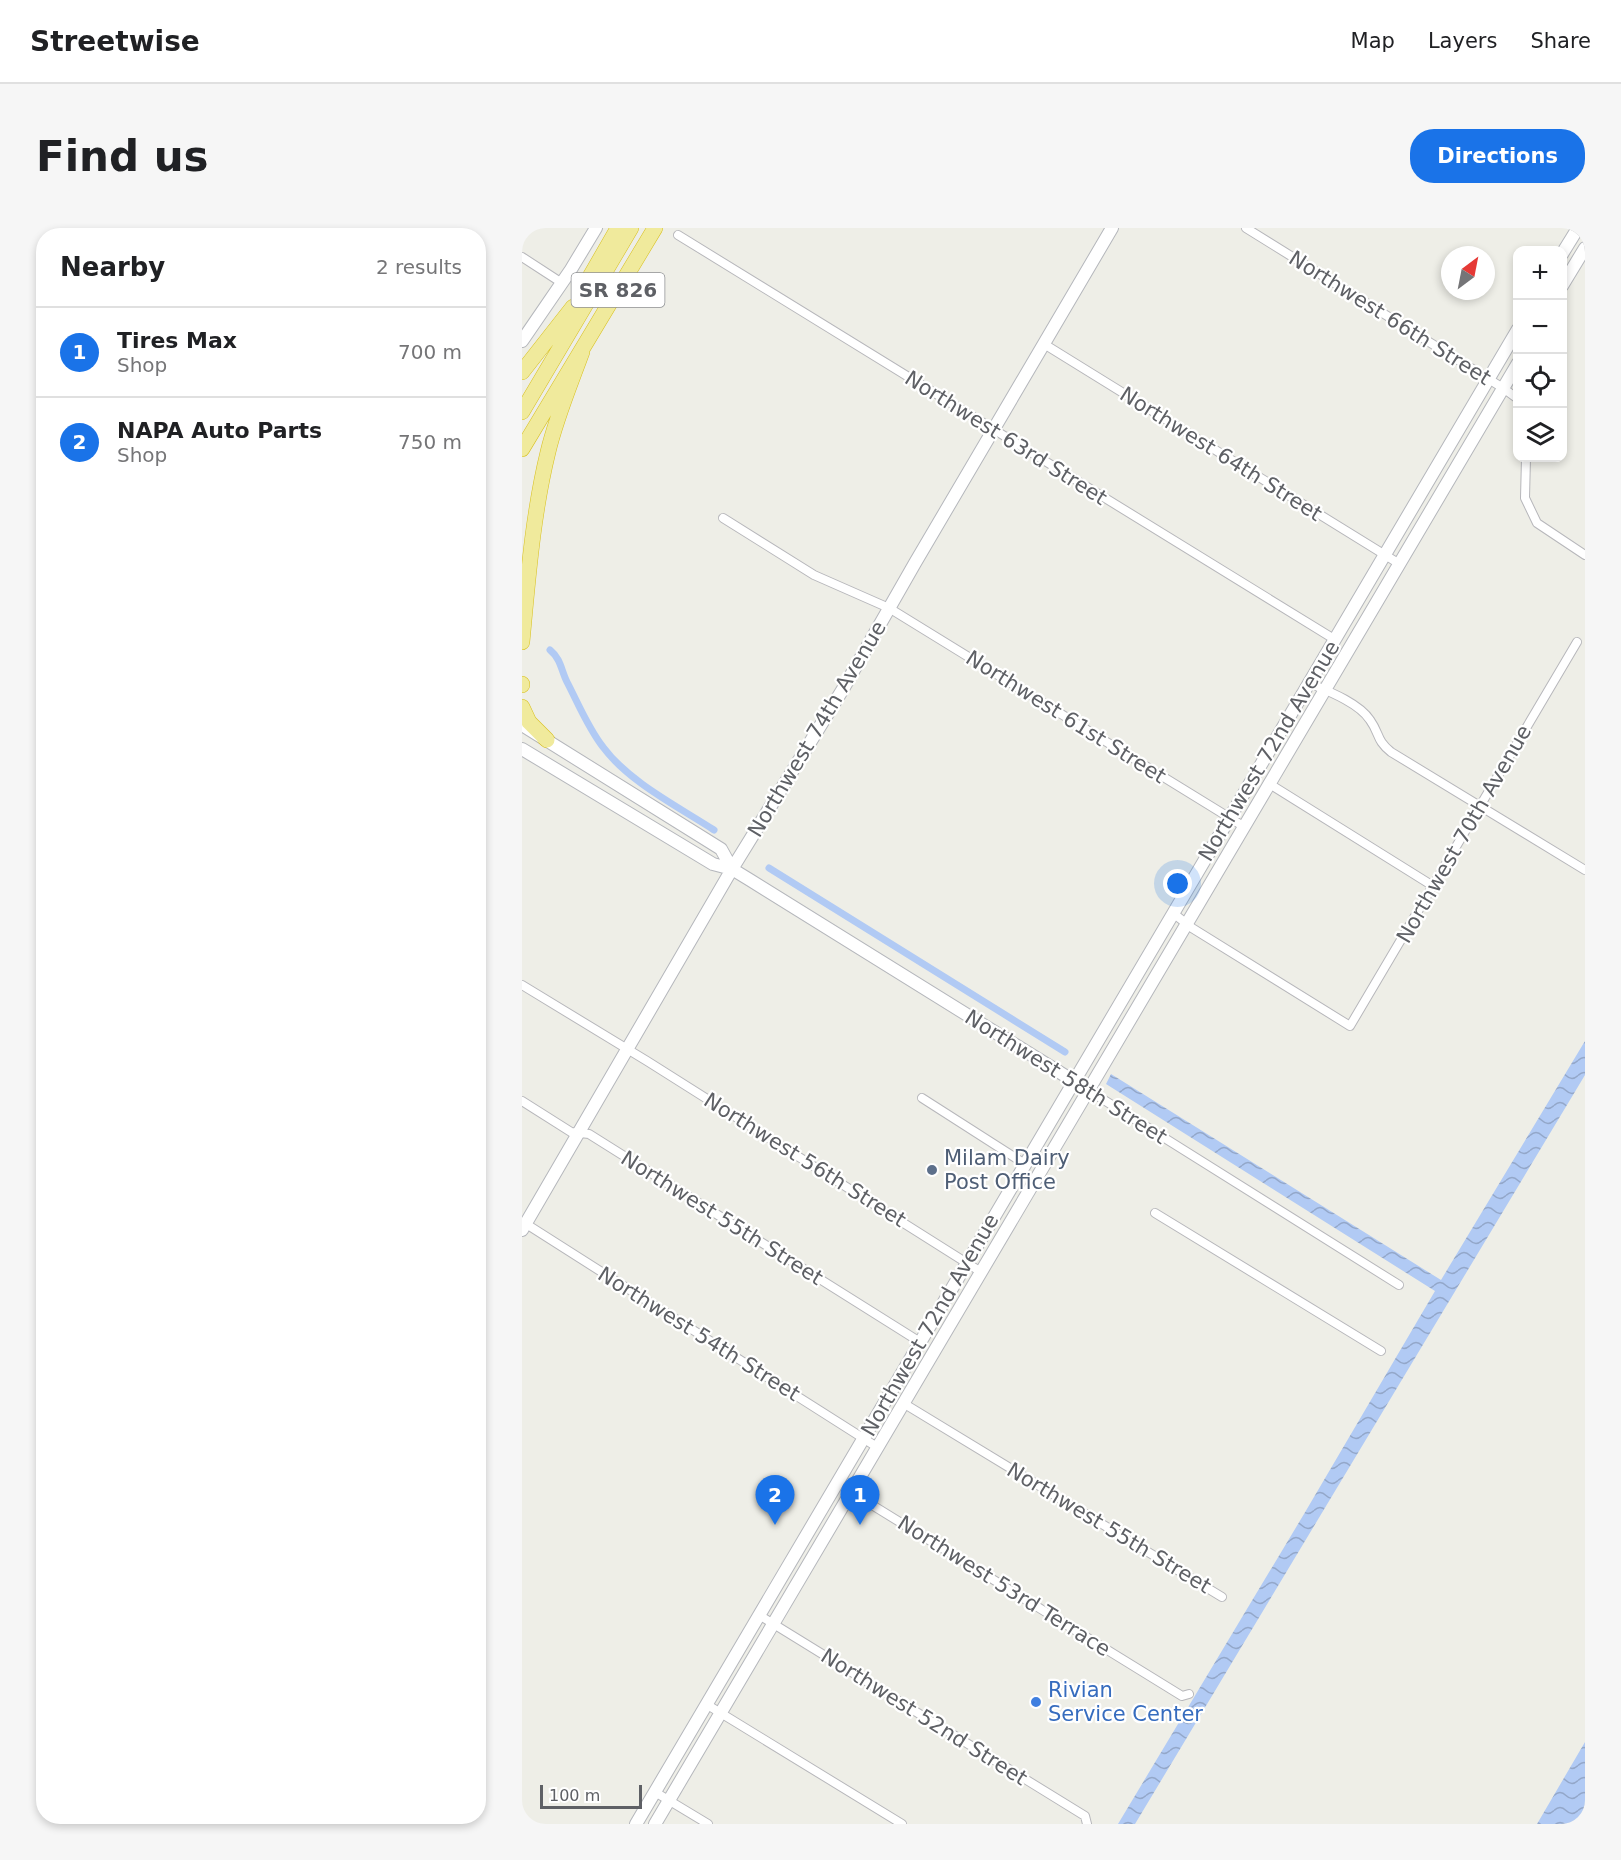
<!DOCTYPE html>
<html lang="en">
<head>
<meta charset="utf-8">
<style>
	body { margin:0; font-family:"DejaVu Sans",sans-serif; background:#f6f6f6; color:#202124 }
	.controls { position:absolute; right:18px; top:18px; display:grid; overflow:hidden; border-radius:12px; box-shadow:0 3px 9px #0003 }
	.controls button { width:54px; height:54px; display:grid; place-items:center; padding:0; border:0; border-bottom:2px solid #e0e0e0; background:#fff; color:#202124; font:30px sans-serif }
	.compass { position:absolute; left:919px; top:18px; width:54px; height:54px; border-radius:50%; background:#fff; box-shadow:0 3px 9px #0003; rotate:32deg }
	.scale { position:absolute; left:18px; bottom:15px; width:102px; box-sizing:border-box; padding-left:6px; border:3px solid #5e6065; border-top:0; font-size:16px; line-height:21px; white-space:nowrap; color:#5e6065; -webkit-text-stroke:4px #fff; paint-order:stroke }
	.you { position:absolute; left:656px; top:656px; width:21px; height:21px; margin:-15px; border:4px solid #fff; border-radius:50%; background:#1a73e8; box-shadow:0 0 0 9px #1a73e833 }
	.badge { display:grid; place-items:center; width:39px; height:39px; border-radius:50%; background:#1a73e8; color:#fff; font-size:20px; font-weight:700 }
	.pin { position:absolute; translate:-50% -50px; filter:drop-shadow(0 2px 3px #0008) }
	.pin::after { content:''; position:absolute; top:32px; width:21px; height:18px; background:inherit; clip-path:polygon(0 0,100% 0,50% 100%) }
	.list { margin:0; padding:0; list-style:none }
	h2 { display:flex; justify-content:space-between; align-items:center; height:78px; margin:0; padding:0 24px; font-size:26px }
	h2 small { font-size:20px; font-weight:400; color:#757577 }
	.list li { display:grid; grid-template-columns:39px 1fr auto; gap:18px; align-items:center; box-sizing:border-box; height:90px; padding:0 24px; border-top:2px solid #e0e0e0 }
	.list b { display:block; font-size:22px; white-space:nowrap }
	.list p { margin:0; font-size:20px; white-space:nowrap; color:#757577 }
	.list em { font-size:20px; font-style:normal; color:#757577 }
	.icon { flex:none; width:33px; height:33px; fill:none; stroke:currentColor; stroke-width:2; stroke-linecap:round; stroke-linejoin:round }
	.map { position:relative; flex:none; width:1063px; height:1596px; overflow:hidden; border-radius:24px }
	header { display:flex; align-items:center; gap:36px; box-sizing:border-box; height:84px; padding:0 30px; background:#fff; border-bottom:2px solid #e0e0e0 }
	header strong { font-size:28px }
	nav { display:flex; gap:33px; margin-inline-start:auto; font-size:21px }
	.intro { display:flex; align-items:center; justify-content:space-between; box-sizing:border-box; height:144px; padding:0 36px }
	h1 { margin:0; font-size:42px }
	.button { padding:15px 27px; border-radius:24px; background:#1a73e8; color:#fff; font-size:21px; font-weight:700 }
	main { display:flex; gap:36px; padding:0 36px }
	aside { flex:1; background:#fff; border-radius:24px; box-shadow:0 3px 9px #0003 }
	.map>svg:first-child { display:block }
	.water { fill:url(#water-waves) }
	.lines { fill:none; stroke-linecap:round; stroke-linejoin:round }
	.canal { stroke:#b1caf4; stroke-width:7 }
	.street-casing { stroke:#b7b7bb; stroke-width:10 }
	.secondary-casing { stroke:#b5b7bc; stroke-width:14 }
	.highway-casing { stroke:#d8c01d; stroke-width:16 }
	.street { stroke:#fff; stroke-width:8 }
	.secondary { stroke:#fff; stroke-width:12 }
	.highway { stroke:#f0ea9c; stroke-width:15 }
	.service-dot { fill:#5c6f8a; stroke:#fff; stroke-width:2 }
	.shop-dot { fill:#3f7fe0; stroke:#fff; stroke-width:2 }
	.labels { text-anchor:middle; dominant-baseline:central; stroke-width:4.5; stroke-linejoin:round; paint-order:stroke }
	.shield { fill:#fff; stroke:#8e9093; stroke-width:1.5 }
	.shield-label { font-size:20px; font-weight:bold; fill:#5e6065 }
	.street-label { font-size:21px; fill:#5e6065; stroke:#fff }
	.service-label { font-size:21px; fill:#4e5e75; stroke:#fff; text-anchor:start }
	.shop-label { font-size:21px; fill:#366cbe; stroke:#fff; text-anchor:start }
</style>
</head>
<body>
<header>
<strong>Streetwise</strong>
<nav><a>Map</a><a>Layers</a><a>Share</a></nav>
</header>
<div class="intro"><h1>Find us</h1><a class="button">Directions</a></div>
<main>
<aside>
<h2>Nearby<small>2 results</small></h2>
<ul class="list">
<li><span class="badge">1</span><div><b>Tires Max</b><p>Shop</p></div><em>700 m</em></li>
<li><span class="badge">2</span><div><b>NAPA Auto Parts</b><p>Shop</p></div><em>750 m</em></li>
</ul>
</aside>
<div class="map">
<svg width="1063" height="1596" viewBox="0 0 1063 1596">
	<defs>
		<pattern id="water-waves" width="16" height="10" patternUnits="userSpaceOnUse" patternTransform="scale(1.5)"><rect width="16" height="10" fill="#b1caf4"/><path d="M0 5q4-4 8 0t8 0" fill="none" stroke="#93a7c9"/></pattern>
	</defs>
	<rect width="100%" height="100%" fill="#eeeee7"/>
	<path class="water" d="M1063,813V847L613,1596H596L782,1286L913,1063L584,856L589,846L919,1052Z
		M1063,1514V1596H1014H1015Z"/>
	<g class="lines">
		<path class="canal" d="M28,422C39,431 39,442 45,454C56,475 66,500 81,519C107,554 155,578 192,602
			M247,640L543,824"/>
		<defs>
			<path id="street" d="M724,0L981,160L996,171
				M156,7L812,411
				M0,29L40,55
				M522,116L876,335
				M1004,230L1003,270L1015,295L1063,327
				M201,290L292,347L367,380L721,598
				M787,455C806,463 837,475 848,492C858,506 854,512 869,524L1063,642
				M746,555L911,658
				M651,685L670,700L828,798L1055,414
				M0,757L125,833L459,1044
				M566,862L877,1057
				M400,870L503,936
				M0,873L49,904L67,906L398,1114
				M633,985L859,1123
				M1,994L355,1219
				M381,1175L700,1369
				M329,1264L660,1468L667,1466
				M237,1387L563,1588L565,1596
				M184,1476L380,1596
				M133,1564L186,1596"/>
			<path id="secondary" d="M1040,26L1056,0
				M1040,58L1063,20
				M0,113L48,43L74,0
				M0,497L199,621L210,641
				M0,521L191,636L210,641L228,652L566,862
				M0,1002L210,641L321,461L393,335L590,0
				M114,1596L996,101
				M133,1596L996,135"/>
			<path id="highway" d="M62,59L96,0
				M0,144L51,79
				M0,184L109,0
				M0,221L133,0
				M0,414C6,350 11,285 26,224C34,190 48,157 60,124
				M0,456V457
				M0,479L7,494L25,512"/>
		</defs>
		<use href="#street" class="street-casing"/>
		<use href="#secondary" class="secondary-casing"/>
		<use href="#highway" class="highway-casing"/>
		<use href="#street" class="street"/>
		<use href="#secondary" class="secondary"/>
		<use href="#highway" class="highway"/>
	</g>
	<circle class="service-dot" cx="410" cy="942" r="6"/>
	<circle class="shop-dot" cx="514" cy="1474" r="6"/>
	<g class="labels">
		<rect class="shield" x="49.5" y="45" width="93" height="34" rx="4.5"/>
		<g class="shield-label">
			<text x="96" y="62">SR 826</text>
		</g>
		<g class="street-label">
			<text transform="translate(868 90) rotate(32)">Northwest 66th Street</text>
			<text transform="translate(484 210) rotate(32)">Northwest 63rd Street</text>
			<text transform="translate(699 226) rotate(32)">Northwest 64th Street</text>
			<text transform="translate(544 489) rotate(32)">Northwest 61st Street</text>
			<text transform="translate(295 501) rotate(-59)">Northwest 74th Avenue</text>
			<text transform="translate(747 523) rotate(-59)">Northwest 72nd Avenue</text>
			<text transform="translate(942 606) rotate(-60)">Northwest 70th Avenue</text>
			<text transform="translate(544 849) rotate(32)">Northwest 58th Street</text>
			<text transform="translate(283 932) rotate(32)">Northwest 56th Street</text>
			<text transform="translate(200 990) rotate(32)">Northwest 55th Street</text>
			<text transform="translate(408 1097) rotate(-60)">Northwest 72nd Avenue</text>
			<text transform="translate(177 1106) rotate(32)">Northwest 54th Street</text>
			<text transform="translate(587 1300) rotate(31)">Northwest 55th Street</text>
			<text transform="translate(482 1358) rotate(32)">Northwest 53rd Terrace</text>
			<text transform="translate(402 1489) rotate(32)">Northwest 52nd Street</text>
		</g>
		<g class="service-label">
			<text x="422" y="930">Milam Dairy<tspan x="422" dy="24">Post Office</tspan></text>
		</g>
		<g class="shop-label">
			<text x="526" y="1462">Rivian<tspan x="526" dy="24">Service Center</tspan></text>
		</g>
	</g>
</svg>
<div class="controls">
<button>+</button>
<button>−</button>
<button><svg class="icon" aria-label="locate" viewBox="0 0 24 24"><circle cx="12" cy="12" r="6"/><path d="M12 2v4M12 18v4M2 12h4M18 12h4"/></svg></button>
<button><svg class="icon" aria-label="layers" viewBox="0 0 24 24"><path d="M12 4l9 5-9 5-9-5zM3 14l9 5 9-5"/></svg></button>
</div>
<svg class="compass" viewBox="-18 -18 36 36"><path d="M0-13l5 13h-10z" fill="#e53935"/><path d="M0 13l5-13h-10z" fill="#757577"/></svg>
<div class="scale">100 m</div>
<div class="you"></div>
<div class="pin badge" style="left:338px;top:1297px">1</div>
<div class="pin badge" style="left:253px;top:1297px">2</div>
</div>
</main>
</body>
</html>
